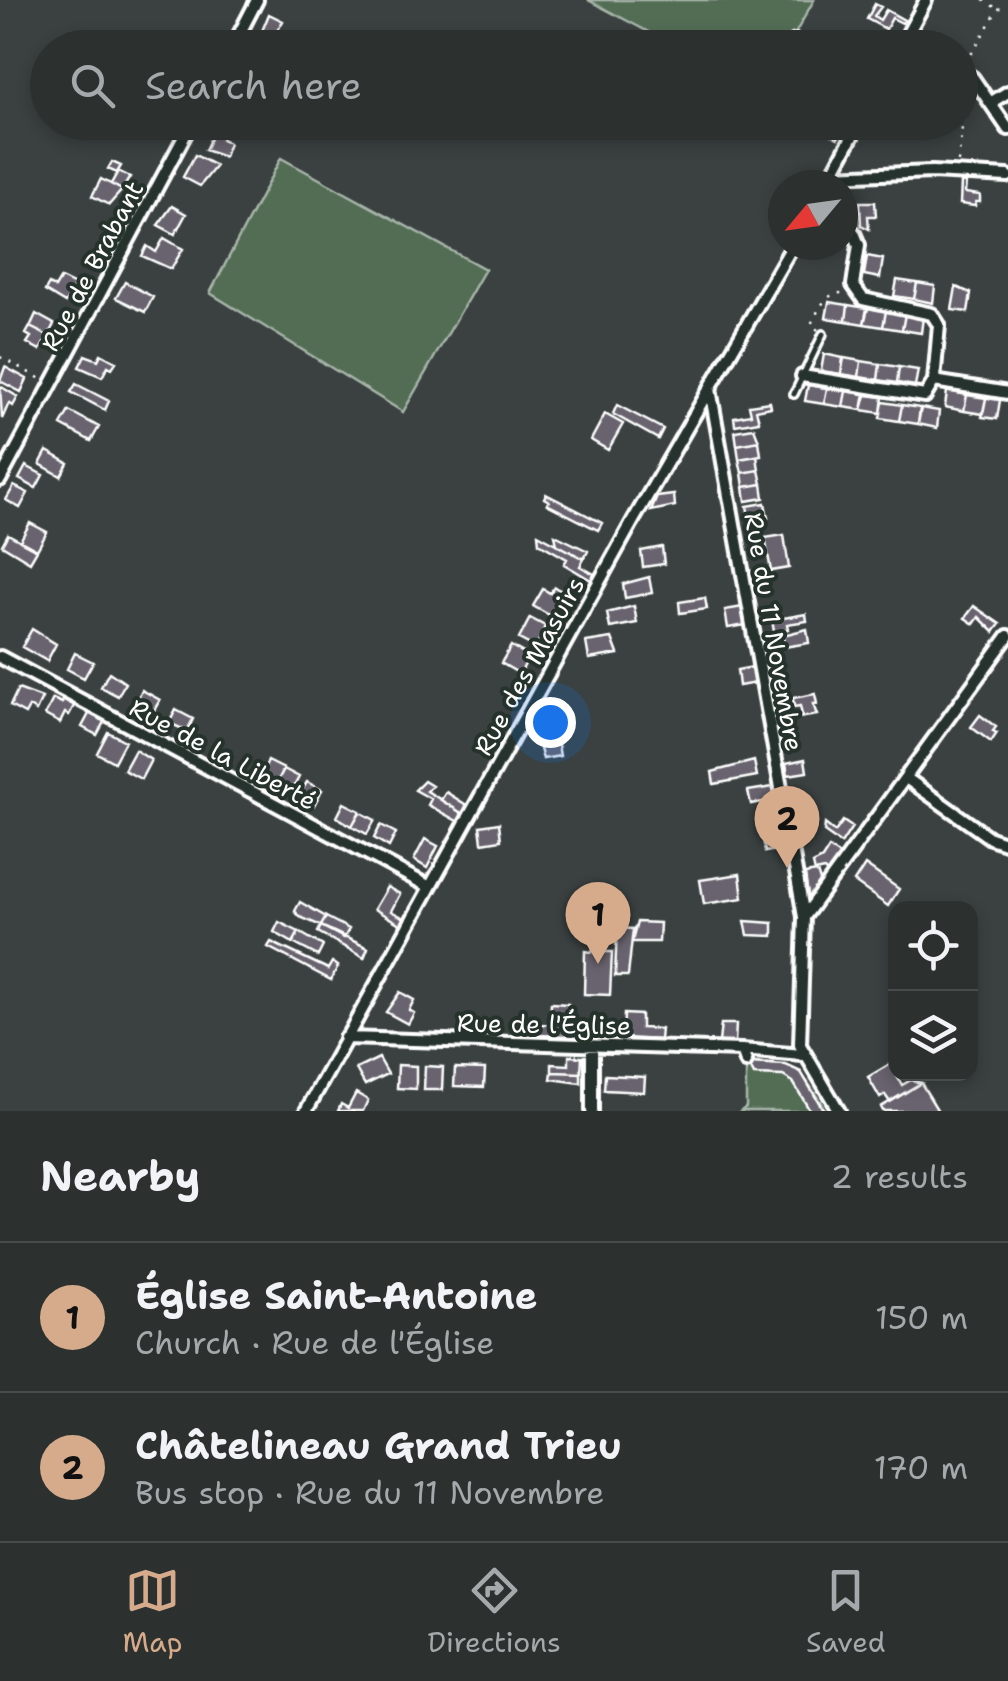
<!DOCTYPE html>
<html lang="en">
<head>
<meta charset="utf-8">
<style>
	body { margin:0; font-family:"Shantell Sans",sans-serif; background:#343938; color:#f1f3f6 }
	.controls { position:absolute; right:30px; bottom:30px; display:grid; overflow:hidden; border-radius:20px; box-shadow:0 5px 15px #0003 }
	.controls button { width:90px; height:90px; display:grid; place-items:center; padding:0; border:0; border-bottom:2px solid #484c4c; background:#2c3130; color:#f1f3f6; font:50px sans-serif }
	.compass { position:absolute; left:768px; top:170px; width:90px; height:90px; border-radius:50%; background:#2c3130; box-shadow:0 5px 15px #0003; rotate:241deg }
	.you { position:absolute; left:550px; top:722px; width:35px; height:35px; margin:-25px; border:8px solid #fff; border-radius:50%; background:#1a73e8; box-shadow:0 0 0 15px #1a73e833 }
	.badge { display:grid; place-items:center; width:65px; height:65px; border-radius:50%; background:#d6ab8b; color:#111; font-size:32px; font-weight:700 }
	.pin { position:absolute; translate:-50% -82px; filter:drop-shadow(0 2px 5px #0008) }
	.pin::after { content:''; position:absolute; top:52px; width:35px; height:30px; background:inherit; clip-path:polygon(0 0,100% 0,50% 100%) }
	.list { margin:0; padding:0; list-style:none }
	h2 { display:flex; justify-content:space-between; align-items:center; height:130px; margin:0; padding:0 40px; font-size:42px }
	h2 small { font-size:32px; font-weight:400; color:#a6a9ab }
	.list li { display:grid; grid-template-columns:65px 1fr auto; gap:30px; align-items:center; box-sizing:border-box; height:150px; padding:0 40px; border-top:2px solid #484c4c }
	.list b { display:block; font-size:38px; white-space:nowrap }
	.list p { margin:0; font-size:32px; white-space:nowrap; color:#a6a9ab }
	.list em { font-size:32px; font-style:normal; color:#a6a9ab }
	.icon { flex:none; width:55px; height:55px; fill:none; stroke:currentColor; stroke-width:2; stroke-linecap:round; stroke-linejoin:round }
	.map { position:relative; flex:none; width:1008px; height:1111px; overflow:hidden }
	.search { position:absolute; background:#2c3130; box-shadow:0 5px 15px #0003; left:30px; right:30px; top:30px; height:110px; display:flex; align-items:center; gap:25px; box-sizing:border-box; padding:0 35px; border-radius:55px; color:#a6a9ab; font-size:38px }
	.sheet { height:430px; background:#2c3130 }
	nav { display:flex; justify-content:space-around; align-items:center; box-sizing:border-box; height:140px; border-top:2px solid #484c4c; background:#2c3130; font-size:28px; color:#a6a9ab }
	nav a { display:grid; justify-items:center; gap:5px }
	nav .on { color:#d6ab8b }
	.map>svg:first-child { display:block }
	.green { fill:#526d54; stroke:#a8b6aa; stroke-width:2.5 }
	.building { fill:#67636e; stroke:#fff; stroke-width:2.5 }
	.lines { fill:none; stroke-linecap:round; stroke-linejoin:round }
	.service-casing { stroke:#fff; stroke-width:12 }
	.minor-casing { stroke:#fff; stroke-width:18 }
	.path { stroke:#fff; stroke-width:2.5; stroke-dasharray:2.5 8; stroke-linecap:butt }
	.service { stroke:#26332d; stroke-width:5 }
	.minor { stroke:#26332d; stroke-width:10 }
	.labels { text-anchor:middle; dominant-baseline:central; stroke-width:8; stroke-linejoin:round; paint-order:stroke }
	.street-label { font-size:25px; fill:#fff; stroke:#26332d }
</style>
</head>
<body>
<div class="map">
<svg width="1008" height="1111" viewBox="0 0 1008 1111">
	<rect width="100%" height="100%" fill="#3a4140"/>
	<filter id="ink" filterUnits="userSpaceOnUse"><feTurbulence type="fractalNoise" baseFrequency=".01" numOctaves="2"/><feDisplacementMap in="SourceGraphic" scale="20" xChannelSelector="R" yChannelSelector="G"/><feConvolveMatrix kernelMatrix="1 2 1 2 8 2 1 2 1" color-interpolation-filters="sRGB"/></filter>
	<g filter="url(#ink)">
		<path class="green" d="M588,0H814L787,48L677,47Z
			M281,158L485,269L403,412L210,293Z
			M746,1062C799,1064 799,1067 826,1111H741L746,1107Z"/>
		<path class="building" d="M875,4L881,7L874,16L880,20L886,10L904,20L902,23L892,18L886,29L867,19Z
			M269,14L283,21L273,38L262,31Z
			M823,122H847L838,138L820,128Z
			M215,129L225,134L222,139L229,143L224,157L205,150Z
			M195,155L216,166L200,186L183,177Z
			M112,162L121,166L118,171L130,177L122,190L111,184L117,173L108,169Z
			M101,179L122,190L109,205L92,196Z
			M961,182L966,183L965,193L980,195V202H976L975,206L960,204Z
			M860,202H875L876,216H868L869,229L861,225Z
			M172,206L186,214L175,234L158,225Z
			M164,238L183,249L171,269L142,256L147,246L156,252Z
			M867,256L883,259L880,278L864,275Z
			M61,278L75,285L65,303L45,291L49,284L55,288Z
			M897,280L917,283L914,299L894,296Z
			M125,282L153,297L145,312L116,298Z
			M917,283L935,286L933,303L914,299Z
			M956,287L971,293L968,312L952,310Z
			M829,302L848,305L846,321L826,318Z
			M848,305L867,308L864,324L846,321Z
			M868,308L886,311L883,327L864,324Z
			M886,311L905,314L902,330L883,327Z
			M36,314L54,324L48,336L30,327Z
			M905,314L923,317L921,333L902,330Z
			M30,327L48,336L40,350L27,343L31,337L26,334Z
			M101,354L116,362L112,368L108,366L102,377L79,367L85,355L98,360Z
			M824,354L843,358L841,374L821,371Z
			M844,358L861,361L859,377L841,374Z
			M861,361L880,364L878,380L859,377Z
			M880,364L899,367L897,383L878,380Z
			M5,367L27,379L21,392L0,381Z
			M899,367L918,370L915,386L897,383Z
			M76,384L109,401L105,410L71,392Z
			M808,385L827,388L824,404L805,401Z
			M0,386L18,397L13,406L9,403L2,419Z
			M827,388L846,391L843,407L824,404Z
			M846,391L865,394L862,410L843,407Z
			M947,391L967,395L964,411L945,407Z
			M866,395L883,397L881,413L862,410Z
			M967,395L986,398L983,414L964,411Z
			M986,398L1000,400L997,419L982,417Z
			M770,402L771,407L756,410L759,421L735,425L734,417L751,414L749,405Z
			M883,402L902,405L899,421L880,418Z
			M617,405L663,429L658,439L613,414Z
			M902,405L920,408L918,424L899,421Z
			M921,408L939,411L937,428L918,424Z
			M69,411L99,427L91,441L61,425Z
			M605,414L623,424L608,450L591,440Z
			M754,428L759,441L737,445L735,431Z
			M759,441L761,455L739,459L737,445Z
			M47,451L68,463L61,476L40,464Z
			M757,456L759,470L742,473L739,459Z
			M26,466L43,475L36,488L19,479Z
			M759,470L762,484L744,487L742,473Z
			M762,484L764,498L746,501L744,487Z
			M14,486L28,493L20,508L6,500Z
			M546,494L602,523L598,530L547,504L549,501L544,498Z
			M674,495L675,506L651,511L657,497Z
			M765,503L768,518L750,521L747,506Z
			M30,523L47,532L37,550L20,541Z
			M8,534L37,550L30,562L2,545Z
			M538,534L584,559L580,566L594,574L591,580L564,564L567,559L539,543Z
			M555,535L588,551L584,559L557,545Z
			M784,535L789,568L771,571L765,538Z
			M662,547L664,564L643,567L641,551Z
			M649,577L652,593L625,598L623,584Z
			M554,587L566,593L549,615L533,606L543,589L550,593Z
			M705,598L707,609L680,613L679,602Z
			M634,606L637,623L610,628L607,613Z
			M974,606L1000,624L994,632L979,617L974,624L965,618Z
			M743,607L746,625L728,628L725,610Z
			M806,614L807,621L787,624L788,629L774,632L772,620Z
			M530,618L545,626L536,648L519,639Z
			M32,629L56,644L47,661L22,647Z
			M807,629L809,643L784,647L783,635Z
			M612,638L618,654L589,659L586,642Z
			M511,646L529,656L520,674L501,663Z
			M75,653L93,662L84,678L67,669Z
			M753,667L756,683L739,686L737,670Z
			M109,672L125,683L118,696L101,687Z
			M18,689L42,698L36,711L29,707L25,714L10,706Z
			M142,690L160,700L153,712L135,703Z
			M815,694L817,704H813L817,715L799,718L802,715L800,706L794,707L793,698Z
			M64,698L75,704L69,715L65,713L60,723L45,715L53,699L62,703Z
			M176,710L193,719L187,731L169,723Z
			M90,712L105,720L97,735L82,727Z
			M980,715L996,727L993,731L997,733L991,742L971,727Z
			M108,732L125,741L114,762L97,753Z
			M557,739L560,756L543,759L538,742Z
			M135,750L151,760L141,779L124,770Z
			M805,759L807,772L788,775L786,763Z
			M268,761L284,769L276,784L261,776Z
			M754,761L757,776L714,784L712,772Z
			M284,769L299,777L291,792L276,784Z
			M424,781L432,786L427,791L463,814L459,822L428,805L431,799L415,790Z
			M307,782L322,790L314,805L298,797Z
			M773,787L775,800L751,804L748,791Z
			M446,792L468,806L463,814L441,800Z
			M344,803L360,811L352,826L337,817Z
			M360,812L375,820L367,834L352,826Z
			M777,813L781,834L761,838L758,818Z
			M843,821L852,827L841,844L824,832L825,824L835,832Z
			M499,823L501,840L482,843L480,826Z
			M381,825L396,833L389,847L374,838Z
			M781,834L783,849L765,852L763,838Z
			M425,839L438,846L427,868L414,860Z
			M829,848L842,857L829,875L824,870L815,872L813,864L822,859Z
			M865,865L899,889L888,906L854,882Z
			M817,872L821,884L813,897H808L805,874Z
			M740,874L743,898L704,904L700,880Z
			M387,887L400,894L391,911L406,919L402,925L374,909Z
			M300,902L326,917L321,926L300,917L295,911Z
			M326,917L349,929L344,938L321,926Z
			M745,921L773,923V936L748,935Z
			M279,922L299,932L293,943L274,932Z
			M637,922L660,923L659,942H632Z
			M321,926L368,948L364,958L318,932Z
			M617,928L633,929L628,976H615Z
			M299,932L323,946L318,956L293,943Z
			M596,936H602L604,952H612L610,995L584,994L585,951L592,952Z
			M271,942L328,969L332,962L338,966L331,980L268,947Z
			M400,992L414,1000L409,1010L414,1013L408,1024L386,1012Z
			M551,1003L568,1004L567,1025L550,1024Z
			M624,1014L641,1015V1028L661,1029L660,1040L623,1038Z
			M537,1024L567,1025V1036L537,1035Z
			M721,1024H736L735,1043L719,1042Z
			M569,1056L582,1057L581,1073L552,1072V1064L569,1065Z
			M379,1058L388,1074L365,1085L356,1069Z
			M748,1063L786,1065L801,1072L824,1111H810L793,1082L783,1076L754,1075Z
			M890,1064L902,1085L911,1080L921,1083L890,1102L885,1095L880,1098L868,1077Z
			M398,1065L416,1066V1089L397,1088Z
			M425,1066L443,1067L442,1090H424Z
			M455,1068L485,1069L484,1087L454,1086Z
			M552,1072L581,1073V1083L551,1079Z
			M605,1075L645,1077L644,1092L604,1090Z
			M921,1083L938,1111H883L881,1107Z
			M356,1093L368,1100L363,1111H338L341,1104L348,1108Z"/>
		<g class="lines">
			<defs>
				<path id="service" d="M794,394L823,334"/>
				<path id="minor" d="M906,37L923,48
					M795,41L808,48
					M232,48L257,0
					M900,48L926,0
					M960,70L973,78L1008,129
					M990,103L1008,92
					M831,176L932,172L1008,176
					M826,185L860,122
					M843,227L854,233L859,245L853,285L863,299L932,314L939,325L934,381
					M802,376L925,396L934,381L1008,393
					M710,389L804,917L800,1045L839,1111
					M0,480L192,122
					M0,657L428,886
					M906,778L990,838L1008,844
					M804,917L1008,636
					M345,1038L742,1050L746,1062
					M742,1050L803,1055
					M306,1111L634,519L793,245
					M592,1111V1048"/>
			</defs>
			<use href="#service" class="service-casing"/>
			<use href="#minor" class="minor-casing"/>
			<path class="path" d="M983,0L998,9
				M966,63L998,9L1008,6
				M958,162L964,111L960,110
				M818,330L811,324C819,310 825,292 843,293
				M0,357L41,379"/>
			<use href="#service" class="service"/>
			<use href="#minor" class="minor"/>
		</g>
	</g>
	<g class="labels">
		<g class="street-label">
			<text transform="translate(92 266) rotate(-62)">Rue de Brabant</text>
			<text transform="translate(774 632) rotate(80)">Rue du 11 Novembre</text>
			<text transform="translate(529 666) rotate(-61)">Rue des Masuirs</text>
			<text transform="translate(223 754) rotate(28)">Rue de la Liberté</text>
			<text transform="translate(544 1024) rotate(1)">Rue de l'Église</text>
		</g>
	</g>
</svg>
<div class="controls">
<button><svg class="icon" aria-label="locate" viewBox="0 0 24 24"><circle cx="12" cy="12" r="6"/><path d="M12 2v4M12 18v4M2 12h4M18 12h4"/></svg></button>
<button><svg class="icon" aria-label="layers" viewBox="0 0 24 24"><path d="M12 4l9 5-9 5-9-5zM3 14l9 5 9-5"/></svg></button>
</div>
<svg class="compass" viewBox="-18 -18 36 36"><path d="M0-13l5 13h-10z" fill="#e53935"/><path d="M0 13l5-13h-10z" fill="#a6a9ab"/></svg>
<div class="you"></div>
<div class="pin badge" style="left:598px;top:964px">1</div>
<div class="pin badge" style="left:787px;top:868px">2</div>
<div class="search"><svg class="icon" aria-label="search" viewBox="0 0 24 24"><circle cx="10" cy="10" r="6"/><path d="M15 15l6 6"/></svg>Search here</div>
</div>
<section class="sheet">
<h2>Nearby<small>2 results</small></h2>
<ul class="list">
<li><span class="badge">1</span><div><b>Église Saint-Antoine</b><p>Church · Rue de l'Église</p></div><em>150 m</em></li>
<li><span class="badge">2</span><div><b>Châtelineau Grand Trieu</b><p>Bus stop · Rue du 11 Novembre</p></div><em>170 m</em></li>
</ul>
</section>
<nav>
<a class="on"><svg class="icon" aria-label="map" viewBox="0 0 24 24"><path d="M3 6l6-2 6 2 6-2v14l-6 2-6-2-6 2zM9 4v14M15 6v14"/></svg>Map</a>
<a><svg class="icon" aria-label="directions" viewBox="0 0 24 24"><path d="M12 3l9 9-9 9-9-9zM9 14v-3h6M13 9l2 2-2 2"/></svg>Directions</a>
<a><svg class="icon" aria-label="saved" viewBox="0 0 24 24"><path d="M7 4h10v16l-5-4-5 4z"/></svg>Saved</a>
</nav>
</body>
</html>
